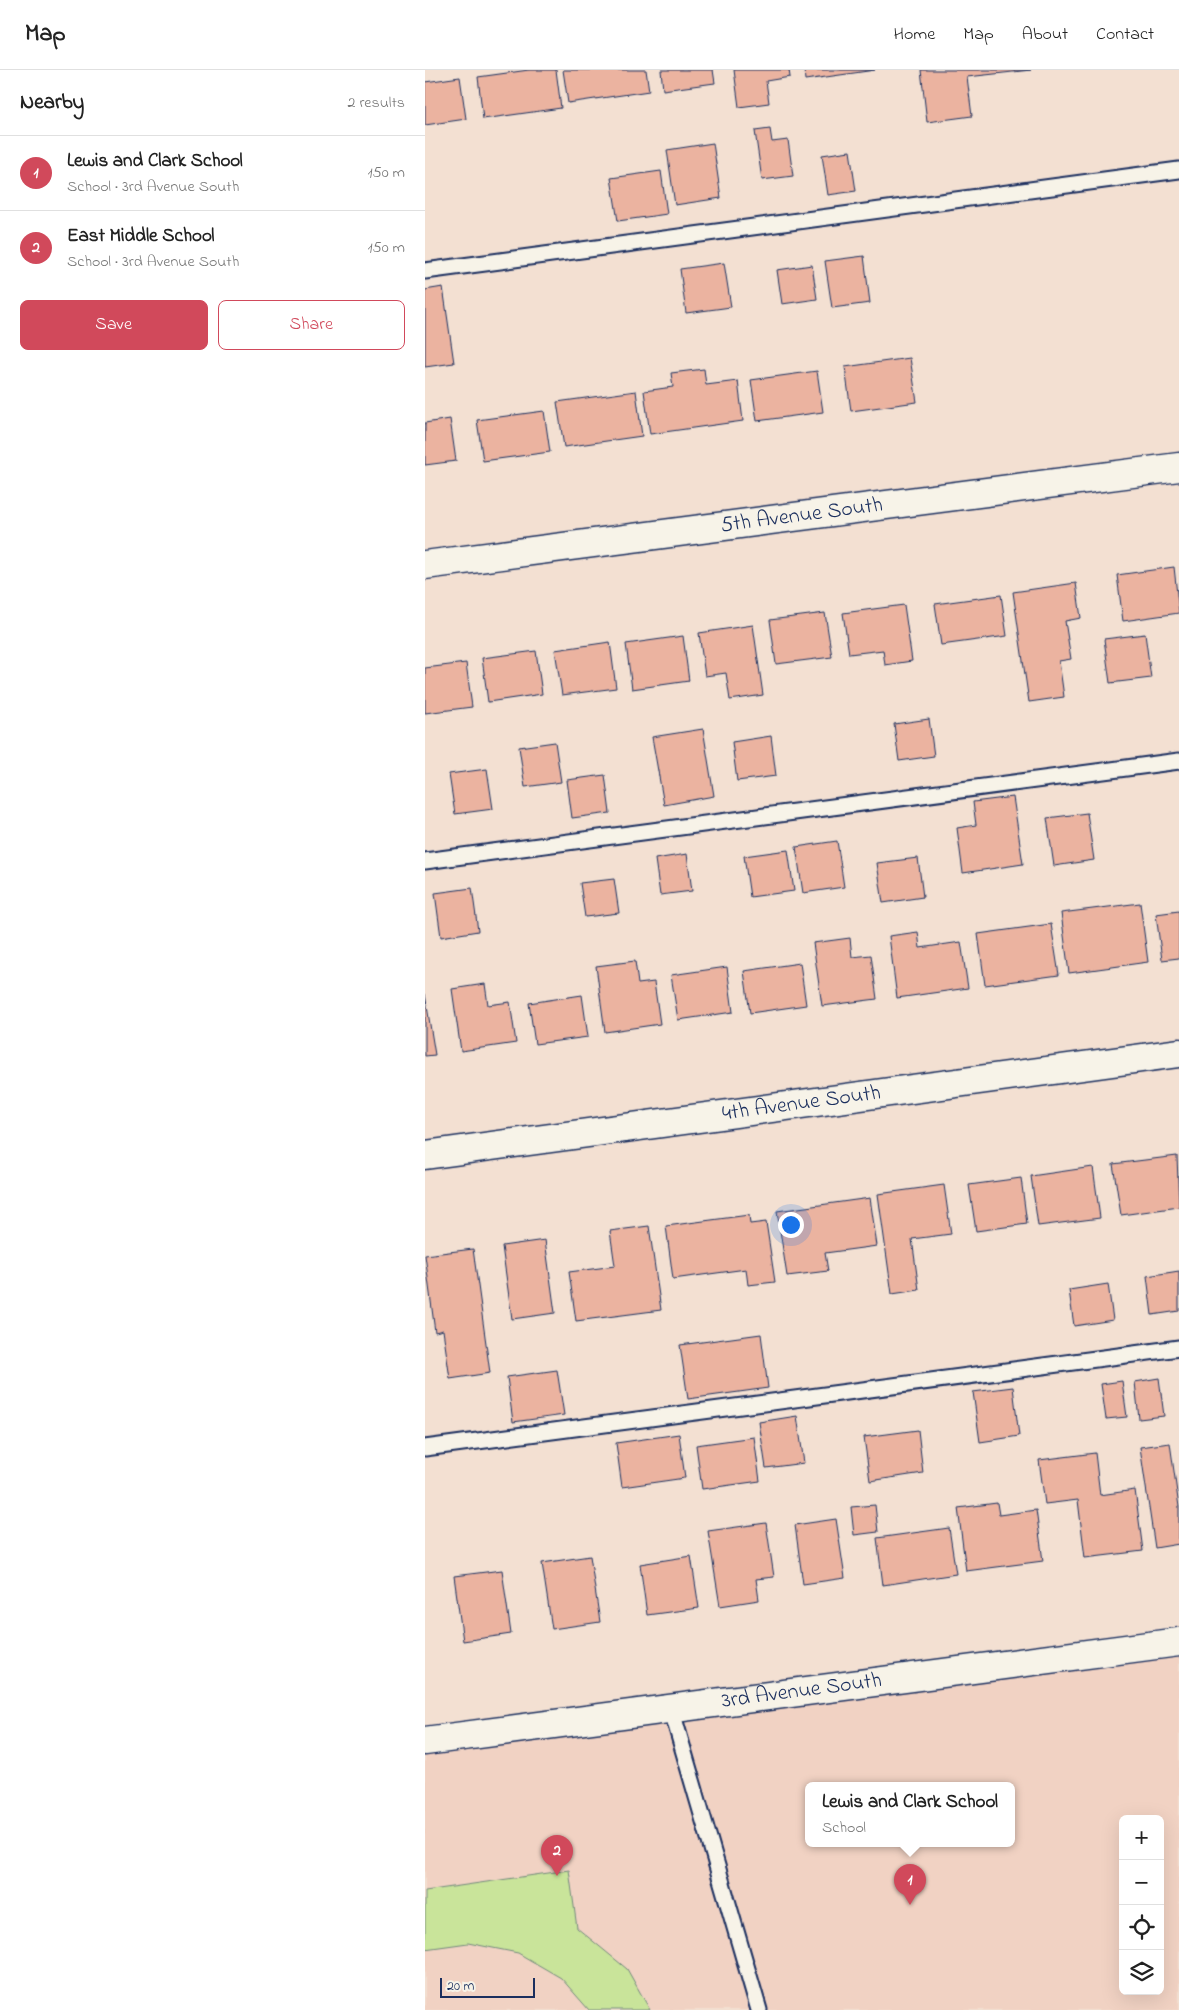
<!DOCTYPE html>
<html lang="en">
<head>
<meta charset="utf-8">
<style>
	body { margin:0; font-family:"Indie Flower",sans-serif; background:#f6f6f6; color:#222 }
	.controls { position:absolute; right:15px; bottom:15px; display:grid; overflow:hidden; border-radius:8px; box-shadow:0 5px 20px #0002 }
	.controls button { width:45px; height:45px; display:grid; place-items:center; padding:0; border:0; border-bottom:1px solid #e0e0e0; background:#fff; color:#222; font:25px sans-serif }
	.scale { position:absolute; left:15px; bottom:12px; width:95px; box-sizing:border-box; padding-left:5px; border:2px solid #1b2f5e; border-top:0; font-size:14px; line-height:18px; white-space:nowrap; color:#1b2f5e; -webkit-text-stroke:4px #f7f3e8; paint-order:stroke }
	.you { position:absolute; left:365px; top:1154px; width:18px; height:18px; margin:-12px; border:4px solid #fff; border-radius:50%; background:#1a73e8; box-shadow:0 0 0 8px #1a73e833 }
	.badge { display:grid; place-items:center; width:32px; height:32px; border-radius:50%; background:#d1495b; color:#fff; font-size:16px; font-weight:700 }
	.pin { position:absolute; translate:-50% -41px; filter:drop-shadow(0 1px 2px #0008) }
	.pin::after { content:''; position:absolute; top:26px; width:18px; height:15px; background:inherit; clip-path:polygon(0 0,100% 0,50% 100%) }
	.popup { position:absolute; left:380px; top:1712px; width:210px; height:65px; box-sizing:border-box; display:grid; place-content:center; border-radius:8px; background:#fff; filter:drop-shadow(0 1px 4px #0005); font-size:16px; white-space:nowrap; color:#767676 }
	.popup b { font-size:19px; color:#222 }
	.popup::after { content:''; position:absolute; left:50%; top:100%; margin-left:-10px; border:10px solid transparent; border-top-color:#fff }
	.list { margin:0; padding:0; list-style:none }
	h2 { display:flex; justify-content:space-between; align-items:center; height:65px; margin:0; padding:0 20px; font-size:21px }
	h2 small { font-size:16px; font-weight:400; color:#767676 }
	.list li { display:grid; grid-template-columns:32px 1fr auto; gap:15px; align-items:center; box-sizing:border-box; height:75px; padding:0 20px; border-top:1px solid #e0e0e0 }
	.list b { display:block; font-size:19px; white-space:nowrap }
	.list p { margin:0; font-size:16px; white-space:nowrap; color:#767676 }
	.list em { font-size:16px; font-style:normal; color:#767676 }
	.actions { display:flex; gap:10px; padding:15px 20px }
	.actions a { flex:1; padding:11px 0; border:1px solid #d1495b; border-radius:8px; text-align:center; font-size:18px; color:#d1495b }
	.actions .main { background:#d1495b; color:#fff }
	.icon { flex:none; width:28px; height:28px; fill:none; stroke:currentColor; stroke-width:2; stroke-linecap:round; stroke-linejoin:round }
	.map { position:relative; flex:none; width:754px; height:1940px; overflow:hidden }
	header { display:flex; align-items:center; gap:30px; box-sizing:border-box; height:70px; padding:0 25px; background:#fff; border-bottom:1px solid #e0e0e0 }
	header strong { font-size:24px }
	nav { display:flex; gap:28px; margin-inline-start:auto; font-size:18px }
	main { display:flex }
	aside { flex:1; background:#fff }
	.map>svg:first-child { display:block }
	.built { fill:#f1d2c3; fill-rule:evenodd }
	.green { fill:#c9e49a; stroke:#728a7c }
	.building { fill:#ebb3a0; stroke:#1b2f5e }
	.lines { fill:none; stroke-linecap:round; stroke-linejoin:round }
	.service-casing { stroke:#1b2f5e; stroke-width:19 }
	.minor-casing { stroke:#1b2f5e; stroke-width:31 }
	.tertiary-casing { stroke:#1b2f5e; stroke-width:31 }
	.service { stroke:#f7f3e8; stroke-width:15 }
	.minor { stroke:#f7f3e8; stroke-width:28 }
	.tertiary { stroke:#f7f3e8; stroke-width:28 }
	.labels { text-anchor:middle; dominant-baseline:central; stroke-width:4; stroke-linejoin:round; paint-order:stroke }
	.street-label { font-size:22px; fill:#1b2f5e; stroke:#f7f3e8 }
</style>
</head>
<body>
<header>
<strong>Map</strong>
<nav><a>Home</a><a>Map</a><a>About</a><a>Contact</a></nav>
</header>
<main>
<aside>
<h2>Nearby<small>2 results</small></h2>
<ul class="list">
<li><span class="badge">1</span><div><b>Lewis and Clark School</b><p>School · 3rd Avenue South</p></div><em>150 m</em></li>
<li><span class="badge">2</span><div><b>East Middle School</b><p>School · 3rd Avenue South</p></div><em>150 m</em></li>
</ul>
<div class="actions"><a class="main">Save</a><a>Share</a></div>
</aside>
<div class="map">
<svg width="754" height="1940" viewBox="0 0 754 1940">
	<rect width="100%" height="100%" fill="#f3e0d2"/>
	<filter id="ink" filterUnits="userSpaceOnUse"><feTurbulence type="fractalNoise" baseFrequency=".02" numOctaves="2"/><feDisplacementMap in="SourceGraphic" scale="10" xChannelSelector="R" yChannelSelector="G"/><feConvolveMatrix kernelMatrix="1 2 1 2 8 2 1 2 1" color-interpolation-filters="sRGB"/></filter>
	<g filter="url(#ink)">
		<path class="built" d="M754,1572V1940H0V1672ZM384,1716H586V1774H384ZM698,1749H735V1921H698Z"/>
		<path class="green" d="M144,1800L152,1858L202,1899L225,1940H164L136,1908L93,1883L43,1873L0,1879V1821Z"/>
		<path class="building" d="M104,0H131L136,38L58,49L53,7Z
			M138,0H221L224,21L143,33Z
			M236,0H288L290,13L238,20Z
			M309,0H364L365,7L341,11L344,33L314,37Z
			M379,0H450L380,10Z
			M496,0H606L542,7L547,46L502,52Z
			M35,7L41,49L0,55V12Z
			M345,59L347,72L363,70L368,106L337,110L330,61Z
			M288,73L296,128L250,135L242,80Z
			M425,81L431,121L403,125L397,85Z
			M236,101L242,144L193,151L186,108Z
			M439,186L445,233L407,238L400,191Z
			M299,193L306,237L261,243L255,199Z
			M387,195L392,229L357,234L352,200Z
			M18,217L29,293L0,297V220Z
			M485,288L492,332L426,341L420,297Z
			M279,299L281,315L313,311L318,351L225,364L219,321L248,317L246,303Z
			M392,301L398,342L332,351L326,310Z
			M211,321L217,366L139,377L132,332Z
			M119,341L125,382L58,391L52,350Z
			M25,349L31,391L0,395V353Z
			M749,497L754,543L698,551L692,505Z
			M651,513L656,548L640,551L646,589L634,591L639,627L604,632L588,522Z
			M576,525L582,566L516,575L510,534Z
			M479,535L487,591L460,595L458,580L424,584L418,543Z
			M400,543L407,587L351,594L345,550Z
			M328,555L338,625L305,630L301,603L280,606L274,563Z
			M720,564L726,608L685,613L679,569Z
			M258,566L264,611L207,619L201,574Z
			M185,572L191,618L137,625L130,580Z
			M111,581L117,624L63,632L57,588Z
			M41,593L47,637L0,643V598Z
			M504,649L509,686L474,691L469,654Z
			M278,659L289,726L239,735L227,667Z
			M346,666L351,706L312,711L307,672Z
			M130,672L136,712L100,717L94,677Z
			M62,699L68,739L30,744L24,704Z
			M180,705L185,743L147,748L142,710Z
			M588,727L598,794L538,803L532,758L551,755L548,732Z
			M662,743L669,790L629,796L622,748Z
			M412,771L419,817L378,823L371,777Z
			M363,780L369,821L325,827L319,786Z
			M262,784L267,821L235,825L230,789Z
			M493,788L498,827L458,833L452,793Z
			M189,809L194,843L160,847L155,813Z
			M47,818L53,861L16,867L10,823Z
			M715,833L723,892L644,903L636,843Z
			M754,841V888L737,890L731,844Z
			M626,854L634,905L560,915L553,864Z
			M493,862L495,878L536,872L543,918L472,928L464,866Z
			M425,868L427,887L446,885L452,929L397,936L388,873Z
			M210,891L213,914L229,912L235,954L180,962L171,896Z
			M375,893L381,935L325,943L319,901Z
			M302,897L308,942L253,950L246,905Z
			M60,914L63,935L85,932L91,973L36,981L27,919Z
			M0,924L10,985L0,986Z
			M157,925L163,967L110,974L104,933Z
			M752,1086L754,1137L696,1145L688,1094Z
			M668,1097L675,1148L613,1156L606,1106Z
			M596,1108L602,1154L551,1161L544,1115Z
			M519,1115L526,1164L487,1169L494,1220L467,1224L453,1124Z
			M445,1128L452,1176L400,1183L403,1201L362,1206L352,1141Z
			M324,1145L325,1154L341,1152L350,1212L323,1215L321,1199L248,1209L241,1156Z
			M224,1156L236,1240L151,1251L144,1202L190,1196L185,1161Z
			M120,1170L130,1243L87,1249L77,1176Z
			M48,1179L65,1303L25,1309L18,1260L10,1262L0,1185Z
			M754,1201V1241L727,1245L722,1206Z
			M683,1214L688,1250L649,1256L644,1220Z
			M336,1264L343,1318L263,1329L255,1275Z
			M132,1300L139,1345L88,1352L82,1307Z
			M734,1308L739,1346L714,1349L710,1312Z
			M697,1311L702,1347L681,1349L676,1314Z
			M588,1317L594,1366L555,1372L548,1322Z
			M372,1346L379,1393L341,1398L334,1352Z
			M493,1360L498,1403L445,1411L439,1367Z
			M254,1364L260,1408L197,1417L191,1373Z
			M329,1367L335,1411L277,1419L271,1375Z
			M745,1373L754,1437V1474L730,1478L715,1377Z
			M670,1383L675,1425L710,1420L718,1481L660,1488L653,1430L620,1434L614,1390Z
			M572,1433L574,1445L611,1440L618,1491L541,1501L533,1438Z
			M450,1435L453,1462L429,1465L426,1437Z
			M411,1449L420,1508L378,1514L370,1455Z
			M341,1453L349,1507L331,1509L334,1530L295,1536L283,1461Z
			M524,1458L531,1504L458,1515L452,1468Z
			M165,1486L175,1552L127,1559L117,1493Z
			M266,1486L274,1538L222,1545L215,1494Z
			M77,1500L86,1564L38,1571L29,1506Z"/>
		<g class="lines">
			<defs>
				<path id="service" d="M0,201L754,100
					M0,791L754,691
					M0,1378L754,1278
					M246,1638L334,1940"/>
				<g id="minor">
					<path id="s1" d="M0,495L754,397"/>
					<path id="s2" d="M0,1085L754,983"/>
				</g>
				<g id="tertiary">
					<path id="s3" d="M0,1671L754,1572"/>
				</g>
			</defs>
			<use href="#service" class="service-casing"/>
			<use href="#minor" class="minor-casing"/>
			<use href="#tertiary" class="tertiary-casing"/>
			<use href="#service" class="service"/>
			<use href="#minor" class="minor"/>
			<use href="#tertiary" class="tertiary"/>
		</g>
	</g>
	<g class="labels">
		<g class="street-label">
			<text stroke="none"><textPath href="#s1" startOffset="380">5th Avenue South</textPath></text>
			<text stroke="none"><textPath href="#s2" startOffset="380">4th Avenue South</textPath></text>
			<text stroke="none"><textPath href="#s3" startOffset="380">3rd Avenue South</textPath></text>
		</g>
	</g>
</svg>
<div class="controls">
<button>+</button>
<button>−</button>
<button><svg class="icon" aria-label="locate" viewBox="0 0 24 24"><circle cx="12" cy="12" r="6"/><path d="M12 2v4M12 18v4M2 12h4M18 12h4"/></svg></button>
<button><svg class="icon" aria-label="layers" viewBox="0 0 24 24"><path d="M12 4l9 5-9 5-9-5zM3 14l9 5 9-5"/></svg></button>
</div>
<div class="scale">20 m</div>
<div class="you"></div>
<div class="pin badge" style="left:485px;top:1835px">1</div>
<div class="popup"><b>Lewis and Clark School</b>School</div>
<div class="pin badge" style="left:132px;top:1806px">2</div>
</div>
</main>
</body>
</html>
